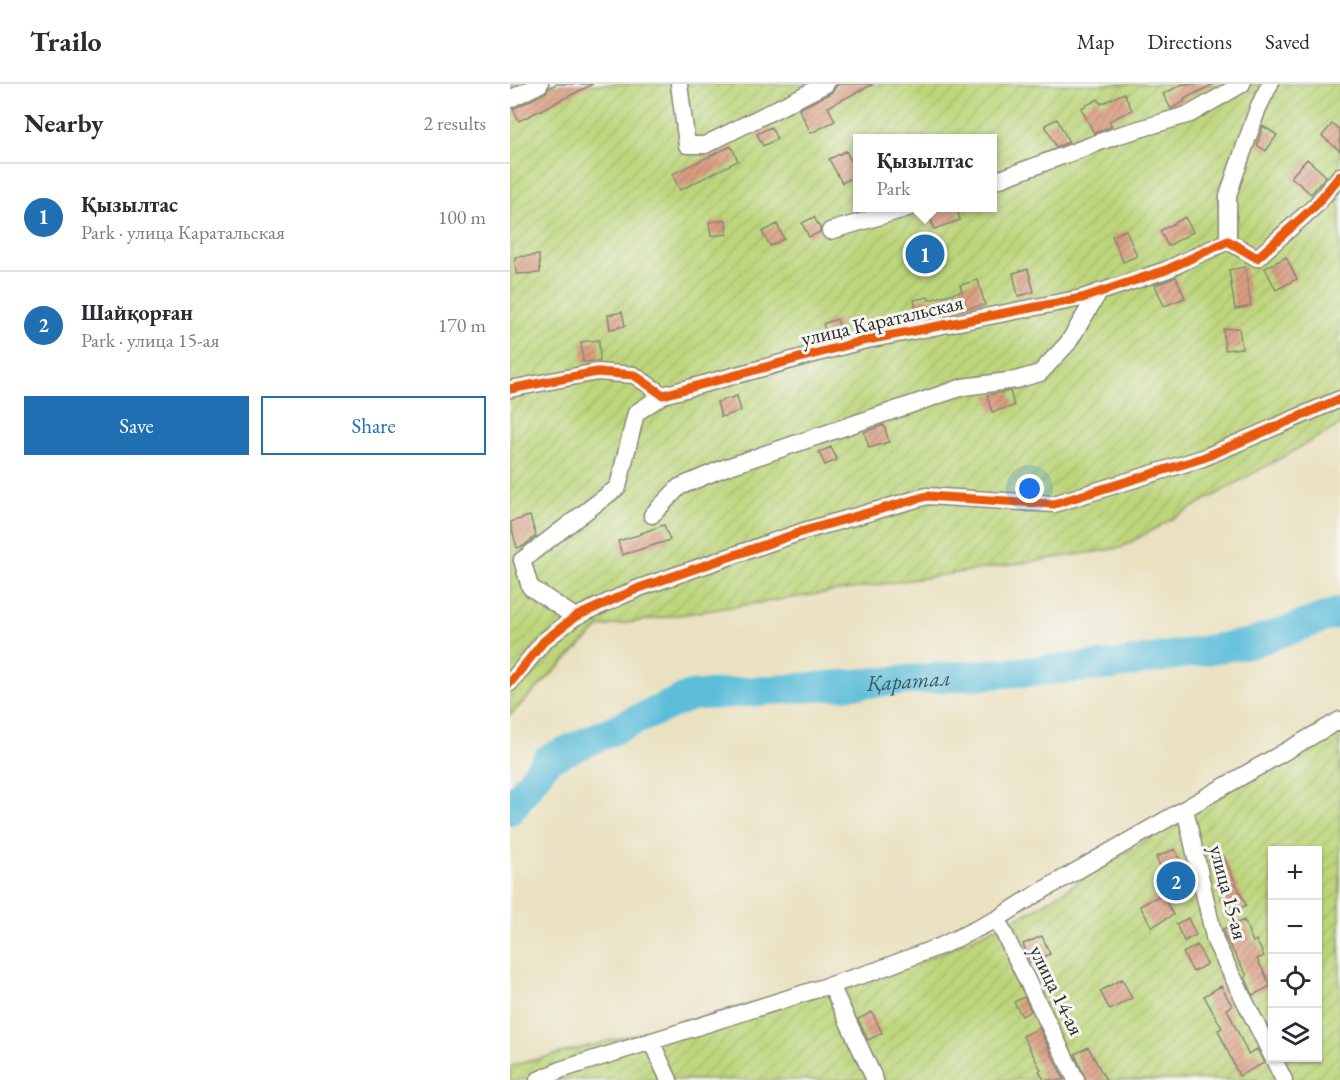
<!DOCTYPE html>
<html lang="en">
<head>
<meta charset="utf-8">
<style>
	body { margin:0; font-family:"EB Garamond",serif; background:#f2f2f3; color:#2b2b33 }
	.controls { position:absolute; right:18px; bottom:18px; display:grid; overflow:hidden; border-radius:0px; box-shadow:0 2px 4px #0004 }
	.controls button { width:54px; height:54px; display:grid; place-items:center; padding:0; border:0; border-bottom:2px solid #e1e1e2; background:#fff; color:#2b2b33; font:30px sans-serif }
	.you { position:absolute; left:520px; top:405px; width:21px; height:21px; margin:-15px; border:4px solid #fff; border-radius:50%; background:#1a73e8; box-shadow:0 0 0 9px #1a73e833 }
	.badge { display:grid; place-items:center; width:39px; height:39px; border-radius:50%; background:#1f6fb2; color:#fff; font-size:20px; font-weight:700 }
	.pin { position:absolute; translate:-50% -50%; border:3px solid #fff; box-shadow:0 2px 6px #0006 }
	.popup { position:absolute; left:343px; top:50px; width:144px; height:78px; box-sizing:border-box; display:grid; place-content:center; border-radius:0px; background:#fff; filter:drop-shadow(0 2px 4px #0005); font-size:20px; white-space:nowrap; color:#7c7c81 }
	.popup b { font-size:22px; color:#2b2b33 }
	.popup::after { content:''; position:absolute; left:50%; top:100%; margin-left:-12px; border:12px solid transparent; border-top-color:#fff }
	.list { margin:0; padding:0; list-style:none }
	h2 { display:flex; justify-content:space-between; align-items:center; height:78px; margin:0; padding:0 24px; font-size:26px }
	h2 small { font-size:20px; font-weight:400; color:#7c7c81 }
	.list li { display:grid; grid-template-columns:39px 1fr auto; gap:18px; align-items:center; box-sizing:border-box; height:108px; padding:0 24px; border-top:2px solid #e1e1e2 }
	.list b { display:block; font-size:22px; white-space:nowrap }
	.list p { margin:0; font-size:20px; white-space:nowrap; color:#7c7c81 }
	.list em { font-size:20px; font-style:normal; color:#7c7c81 }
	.actions { display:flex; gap:12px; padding:18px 24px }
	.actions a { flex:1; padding:14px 0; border:2px solid #1f6fb2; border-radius:0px; text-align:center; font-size:21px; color:#1f6fb2 }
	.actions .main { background:#1f6fb2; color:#fff }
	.icon { flex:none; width:33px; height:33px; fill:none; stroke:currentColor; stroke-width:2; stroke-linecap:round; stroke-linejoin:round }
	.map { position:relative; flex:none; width:830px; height:996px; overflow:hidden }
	header { display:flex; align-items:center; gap:36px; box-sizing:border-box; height:84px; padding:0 30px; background:#fff; border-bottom:2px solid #e1e1e2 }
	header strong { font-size:28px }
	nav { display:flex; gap:33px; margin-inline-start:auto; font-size:21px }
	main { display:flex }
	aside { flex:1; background:#fff }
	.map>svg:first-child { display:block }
	.garden { fill:url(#garden-furrows); stroke:#748053; stroke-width:1.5; fill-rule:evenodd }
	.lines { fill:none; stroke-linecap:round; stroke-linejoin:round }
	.river { stroke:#5bbdd9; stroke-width:30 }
	.building { fill:url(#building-hatch) }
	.minor-casing { stroke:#8a8676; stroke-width:19 }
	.minor { stroke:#fff; stroke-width:16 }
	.cycleway-casing { stroke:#f6f6f2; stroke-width:13 }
	.cycleway { stroke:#e8590c; stroke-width:9 }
	.labels { text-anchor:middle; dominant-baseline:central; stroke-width:6; stroke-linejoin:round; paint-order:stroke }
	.street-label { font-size:21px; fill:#2b2b2b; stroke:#f6f6f2 }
	.water-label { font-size:22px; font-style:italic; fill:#39575f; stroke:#f6f6f2 }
</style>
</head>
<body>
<header>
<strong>Trailo</strong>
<nav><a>Map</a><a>Directions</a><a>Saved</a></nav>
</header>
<main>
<aside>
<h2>Nearby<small>2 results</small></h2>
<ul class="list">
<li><span class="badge">1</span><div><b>Қызылтас</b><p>Park · улица Каратальская</p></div><em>100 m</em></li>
<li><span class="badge">2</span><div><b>Шайқорған</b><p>Park · улица 15-ая</p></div><em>170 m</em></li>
</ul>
<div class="actions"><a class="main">Save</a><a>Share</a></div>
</aside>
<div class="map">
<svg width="830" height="996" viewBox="0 0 830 996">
	<defs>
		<pattern id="garden-furrows" width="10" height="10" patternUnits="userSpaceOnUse" patternTransform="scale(1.5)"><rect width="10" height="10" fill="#bdd67b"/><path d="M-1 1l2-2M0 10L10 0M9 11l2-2" fill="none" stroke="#a3b86a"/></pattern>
		<pattern id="building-hatch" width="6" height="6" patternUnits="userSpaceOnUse" patternTransform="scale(1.5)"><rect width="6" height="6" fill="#db9e82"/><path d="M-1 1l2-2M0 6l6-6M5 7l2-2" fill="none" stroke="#b2816b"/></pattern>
	</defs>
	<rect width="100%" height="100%" fill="#f6f6f2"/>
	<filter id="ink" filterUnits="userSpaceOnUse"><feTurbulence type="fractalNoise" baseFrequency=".0167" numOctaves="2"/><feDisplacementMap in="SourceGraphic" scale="12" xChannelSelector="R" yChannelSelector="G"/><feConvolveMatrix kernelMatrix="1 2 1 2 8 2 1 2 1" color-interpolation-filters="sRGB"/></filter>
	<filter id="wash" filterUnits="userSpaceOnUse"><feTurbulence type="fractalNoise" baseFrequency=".008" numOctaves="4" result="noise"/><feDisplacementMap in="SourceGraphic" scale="24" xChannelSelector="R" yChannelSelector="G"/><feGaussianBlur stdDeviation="1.35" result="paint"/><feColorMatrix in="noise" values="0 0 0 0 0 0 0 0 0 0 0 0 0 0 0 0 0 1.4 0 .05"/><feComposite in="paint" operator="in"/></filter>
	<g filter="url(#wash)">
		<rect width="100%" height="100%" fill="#eae1c0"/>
		<path class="garden" d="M0,0H830V341L610,464L90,543L0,631ZM348,54H482V124H348Z
			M830,635V996H0V983L4,981L412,877L522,827ZM762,766H808V974H762Z"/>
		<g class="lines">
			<path class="river" id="s1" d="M0,726L38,675L180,612L604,581L741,559L830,528"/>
		</g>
		<g id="blocks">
			<path class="building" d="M46,0H83L9,37L3,25L35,9L40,3Z
				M328,0H363L318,23L325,37L301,49L289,25L321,9Z
				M673,0H704L674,15L675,17L661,25L653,10Z
				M614,9L622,26L599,37L602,42L584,49L571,24L588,15L591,20Z
				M547,35L559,58L546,63L535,41Z
				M822,40L830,46V67L812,52Z
				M753,42L767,51L756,67L747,61Z
				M261,43L267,55L253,62L247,50Z
				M221,62L228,77L170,106L162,90Z
				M336,67L348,91L332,99L319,75Z
				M797,75L816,92L801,110L781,93Z
				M417,123H446L450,136L424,145Z
				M304,133L310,144V148L299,153L292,139Z
				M675,133L683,148L658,162L650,147Z
				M216,136L217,150L201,152L199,138Z
				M267,140L274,155L260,162L252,148Z
				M616,146L627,172L613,178L602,152Z
				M29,171L30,189L6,190L5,173Z
				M776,173L787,195L766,206L755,184Z
				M735,183L741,222L725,225L719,186Z
				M518,185L524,208L508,212L503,189Z
				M666,193L675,214L654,222L645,201Z
				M468,196L475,221L408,233L404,216L418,213L419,216L452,207L450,201Z
				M112,228L115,242L100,245L98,231Z
				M327,235L333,251L318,255L313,240Z
				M729,244L732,264L715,266L713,245Z
				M89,256L90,277L73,278L71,258Z
				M500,307L504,322L482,328L477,311Z
				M227,312L231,327L211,333L207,318Z
				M374,341L379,358L359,364L354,348Z
				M321,363L327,376L315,381L309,368Z
				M20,432L26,452L13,462L7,464L0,438Z
				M154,441L160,456L112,471L108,457L132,450L131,449Z
				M665,765L674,786L655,794L646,773Z
				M713,771L736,821L720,830L711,814L714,812L699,776Z
				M652,810L663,831L642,843L630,822Z
				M678,834L686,851L674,857L666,840Z
				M734,836L743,858L746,856L754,872L747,875L761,902L743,911L735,893L737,892L715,853L713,845Z
				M532,852L540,870L520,878L513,860Z
				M687,861L697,880L683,888L673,869Z
				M612,895L622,914L600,926L590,907Z
				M711,902L722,922L717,925L738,970L747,965L754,979L729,992L708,946L712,944L694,912Z
				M514,913L521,927L512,932L504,918Z
				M362,928L372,949L358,956L348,935Z
				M529,944L554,996H534L529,987L531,986L513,952Z
				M578,963L596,996H576L565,970Z"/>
		</g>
	</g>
	<g filter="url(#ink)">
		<use href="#blocks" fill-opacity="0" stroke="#8a8676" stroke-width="1.5"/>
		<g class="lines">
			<defs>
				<path id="minor" d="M169,0L177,61H195L316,0
					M0,15L30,0
					M482,98L606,52L680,30L732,0
					M320,147L398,124
					M718,157V111L748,24L760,0
					M0,305L87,288L124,291L153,311L352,257L572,214L656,186L718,157L747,174L805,122L830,92
					M142,431L169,403L214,384L453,303L506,296L530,289L558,259L589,208
					M65,533L20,503L12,476L108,403L126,329L153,311
					M0,599L34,557L65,533L129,504L294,447L417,412L544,420L693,374L830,315
					M675,725L705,857L774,996
					M487,835L566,996
					M321,901L365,996
					M141,957L159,996
					M28,996L53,985L365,887L433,861L487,835L528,809L830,636"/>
			</defs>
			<use href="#minor" class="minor-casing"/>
			<use href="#minor" class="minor"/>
			<defs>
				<path id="cycleway" d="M0,305L87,288L124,291L153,311L352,257L572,214L656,186L718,157L747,174L805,122L830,92
					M0,599L34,557L65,533L129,504L294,447L417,412L544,420L693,374L830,315"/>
			</defs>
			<use href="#cycleway" class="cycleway-casing"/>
			<use href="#cycleway" class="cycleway"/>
		</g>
	</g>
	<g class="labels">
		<g class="street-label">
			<text transform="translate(372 236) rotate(-13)">улица Каратальская</text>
			<text transform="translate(719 808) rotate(75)">улица 15-ая</text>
			<text transform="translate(547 906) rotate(64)">улица 14-ая</text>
		</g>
		<g class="water-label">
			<text stroke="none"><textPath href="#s1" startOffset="438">Қаратал</textPath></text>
		</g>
	</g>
</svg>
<div class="controls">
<button>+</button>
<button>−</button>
<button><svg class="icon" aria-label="locate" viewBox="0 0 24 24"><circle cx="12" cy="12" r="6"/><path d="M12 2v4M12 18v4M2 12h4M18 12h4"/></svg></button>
<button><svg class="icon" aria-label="layers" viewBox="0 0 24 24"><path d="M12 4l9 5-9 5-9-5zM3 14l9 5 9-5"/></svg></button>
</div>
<div class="you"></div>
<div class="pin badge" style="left:415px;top:170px">1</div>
<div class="popup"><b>Қызылтас</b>Park</div>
<div class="pin badge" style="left:666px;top:797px">2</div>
</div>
</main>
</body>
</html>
